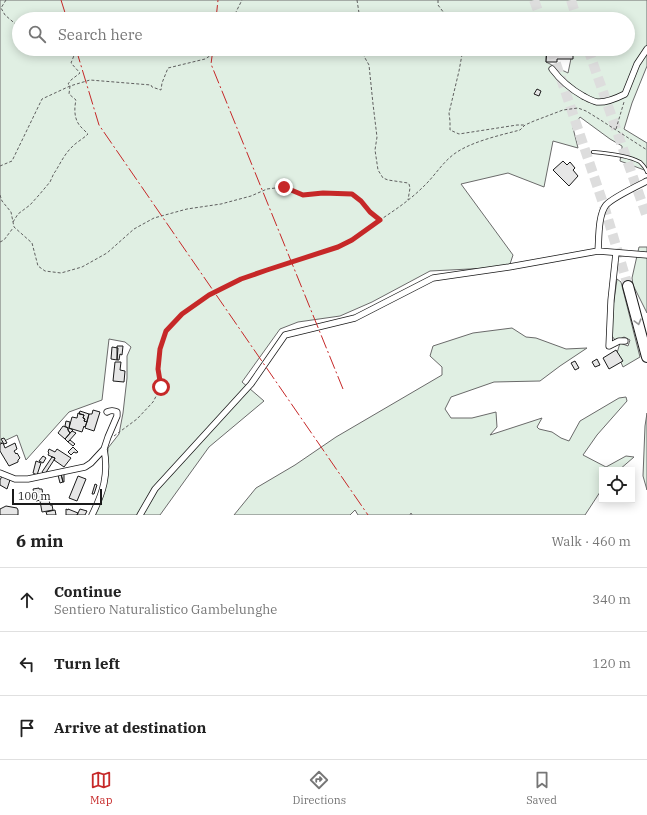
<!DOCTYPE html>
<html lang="en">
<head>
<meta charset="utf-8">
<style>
	body { margin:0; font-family:"IBM Plex Serif",serif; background:#f2f2f2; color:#222 }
	.controls { position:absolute; right:12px; bottom:12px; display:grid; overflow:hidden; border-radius:0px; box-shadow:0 2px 10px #0003 }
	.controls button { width:36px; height:36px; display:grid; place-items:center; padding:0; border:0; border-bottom:1px solid #e0e0e0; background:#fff; color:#222; font:20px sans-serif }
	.scale { position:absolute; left:12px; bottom:10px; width:90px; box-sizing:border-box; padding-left:4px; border:2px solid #1a1a1a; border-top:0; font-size:11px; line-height:14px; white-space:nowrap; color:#1a1a1a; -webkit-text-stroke:3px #fff; paint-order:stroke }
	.stop { position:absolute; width:12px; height:12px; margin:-9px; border:3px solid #c62828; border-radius:50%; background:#fff }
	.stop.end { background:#c62828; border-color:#fff; box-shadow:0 1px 4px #0008 }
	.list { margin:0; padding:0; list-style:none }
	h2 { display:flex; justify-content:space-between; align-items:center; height:52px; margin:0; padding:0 16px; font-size:17px }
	h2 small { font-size:13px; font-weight:400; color:#767676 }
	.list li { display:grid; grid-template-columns:26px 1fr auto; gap:12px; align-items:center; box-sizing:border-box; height:64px; padding:0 16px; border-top:1px solid #e0e0e0 }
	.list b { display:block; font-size:15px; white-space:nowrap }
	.list p { margin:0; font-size:13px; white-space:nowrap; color:#767676 }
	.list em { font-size:13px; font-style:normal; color:#767676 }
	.icon { flex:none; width:22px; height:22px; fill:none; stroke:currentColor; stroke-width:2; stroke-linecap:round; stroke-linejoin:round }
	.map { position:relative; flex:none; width:647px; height:515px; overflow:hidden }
	.search { position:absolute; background:#fff; box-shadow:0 2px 10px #0003; left:12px; right:12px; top:12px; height:44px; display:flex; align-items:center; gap:10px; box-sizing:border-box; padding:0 14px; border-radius:22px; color:#767676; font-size:15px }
	.sheet { height:244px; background:#fff }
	nav { display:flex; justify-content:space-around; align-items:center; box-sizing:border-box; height:56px; border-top:1px solid #e0e0e0; background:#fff; font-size:11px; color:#767676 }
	nav a { display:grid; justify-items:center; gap:2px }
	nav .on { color:#c62828 }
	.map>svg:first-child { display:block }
	.green { fill:#e0efe3; stroke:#6a6a6a; fill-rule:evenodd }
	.building { fill:#e6e6e6; stroke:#1a1a1a }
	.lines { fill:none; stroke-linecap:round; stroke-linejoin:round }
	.highway-tunnel { stroke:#ddd; stroke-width:10; stroke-dasharray:10 5; stroke-linecap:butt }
	.lane-casing { stroke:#1a1a1a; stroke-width:4 }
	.street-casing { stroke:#1a1a1a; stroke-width:7 }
	.highway-casing { stroke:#1a1a1a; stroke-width:12 }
	.path { stroke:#5f5f5f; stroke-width:1; stroke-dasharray:3 2; stroke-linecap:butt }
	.lane { stroke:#fff; stroke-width:2.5 }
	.street { stroke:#fff; stroke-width:5.5 }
	.highway { stroke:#fff; stroke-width:10 }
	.power { stroke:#c62828; stroke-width:1; stroke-dasharray:14 3 2 3; stroke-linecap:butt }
	.oneway { stroke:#989898 }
	.route { stroke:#c62828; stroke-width:5 }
</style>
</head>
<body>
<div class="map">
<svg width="647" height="515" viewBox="0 0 647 515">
	<rect width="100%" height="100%" fill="#fff"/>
	<path class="green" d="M0,0H647V66L632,103L624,129L647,143V171L620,161L622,148V146L610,139L580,117L573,128L578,148L553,141L544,187L508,173L461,184L513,255L509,267L430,271L372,302L340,316L298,322L280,329L242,382L264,401L209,447L160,515H95L106,484L108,448L119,434L123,413L127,378V356L131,347L125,342L109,339L102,400L69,412L26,460L17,435L0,443ZM19,19H628V49H573L568,73L546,62V49H19Z
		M639,247H647V313L633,285L632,278Z
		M617,279L621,282L640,357L623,367L617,353L620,343L628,346L630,340L624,337L616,341L611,335L609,325L614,301Z
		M512,328L526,337L536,338L566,349L587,348L560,366L540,381L494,382L451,397L445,409L451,418H472L496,412L497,427L490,435L542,418L537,427L539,429L552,432L561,438L569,441L580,421L619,398L626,397L627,401L597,435L583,455L606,467L626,456L634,457L619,470H602V489L585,515H412L411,513L410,515H358L355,510L350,515H234L256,488L295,465L336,437L442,375V367L430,356L433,346L473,333Z
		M647,413V490L643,476L645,426Z"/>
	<path class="building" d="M547,49H573V59H557V62H546Z
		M537,89L541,91L539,96L534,94Z
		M563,161L567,165L570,162L575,168L573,170L578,176L569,186L553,170Z
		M117,346H123L122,355L120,354L119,360H117Z
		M112,347L118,348L117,360L111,359Z
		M616,350L623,361L609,369L603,358Z
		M597,359L600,365L595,367L592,362Z
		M575,361L579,368L575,370L571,363Z
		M115,362H121L120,370L125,371L124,382L113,381Z
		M93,410L100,412L94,431L85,428L89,414H92Z
		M80,411L89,414L87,422L84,421L85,419L83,418L84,415L79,414Z
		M78,413L84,415L83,418L85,419L84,421L87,422L85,427L84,426L82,432L69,428L72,417L77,418Z
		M66,421L70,422L69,428L73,430L70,433L68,430V428L65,426Z
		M63,426L68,428V430L70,433L65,439L58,433Z
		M72,431L76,433L68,442L65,439Z
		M4,438L7,443L4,444L1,439Z
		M70,440L75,444L73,446L68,442Z
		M3,443L5,448L15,443L17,449L14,451L16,454L17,453L20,458L18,460V462L9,466L0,451V444Z
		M73,447L78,452L76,453L74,452L71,455L68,452Z
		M49,449L55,452L57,449L71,458L64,467L54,460L55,458L48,455L49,453L48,452Z
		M43,456L46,458L43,463L39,461Z
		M52,457L55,458L54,460L45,474L42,472Z
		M36,461L41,463L37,475L33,473Z
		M64,473V482H63L61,474Z
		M61,474L63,482L60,483L58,475Z
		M2,476L10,480L7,489L0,485V480Z
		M78,476L86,479L77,501L69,498Z
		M95,484L97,485L94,494H92Z
		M39,488V489H42L43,495L45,494L46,499L36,501L33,489Z
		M49,499L50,505H52L53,510L42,512L40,501Z
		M6,506L17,508L18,510V515H0V509Z
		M66,509L68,510V509L78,513L77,515H66Z
		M80,509L87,511L85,515H77Z
		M55,510L56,515H47L46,512Z"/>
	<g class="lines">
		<path class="highway-tunnel" d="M534,0L541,19
			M571,0L577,19
			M551,49L605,209L628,286
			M588,49L647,217"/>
		<defs>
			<path id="lane" d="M593,152C605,153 629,156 640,162C643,165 646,168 647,172"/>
			<path id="street" d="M552,69C561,81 569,88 583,96C587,98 592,101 597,102C606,103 617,98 625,94L637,64L647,49
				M598,251C599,239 598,215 606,205C612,198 637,186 647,181
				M616,253L611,300L609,346L619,341H625
				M0,473L15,479H28L85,467L91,463L104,449L108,437L117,416V412C113,410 111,410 107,412
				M92,515C103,493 109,474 104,449
				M140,515L155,489L251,384L285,335L355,318L433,278L509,267L598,251L647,255"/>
			<path id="highway" d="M628,286L647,357"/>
		</defs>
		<use href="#lane" class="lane-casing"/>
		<use href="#street" class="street-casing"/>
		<use href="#highway" class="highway-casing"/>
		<path class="path" d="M6,0L1,8L5,15L19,27
			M357,0L359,13V19
			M438,0V5L444,13L452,19
			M235,19L236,12L242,0
			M361,49L365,58L369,65L373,104L377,137L375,150L378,170L383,178L388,180L408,183L409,184L410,188L408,200
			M463,49L459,71L449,113L450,121V130L459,134L517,125H525
			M616,129L624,102
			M0,166L12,161L42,99L70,86L90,80L151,85L152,87L161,90L162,83L168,68L205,59L221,49
			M0,195L2,201L11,212L14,227L32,243L38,266L45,271L61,273L82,267L107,253L134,229L154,218L187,209L221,204L251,196L267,189L284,187L303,195L323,193L352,194L361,201L370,212L380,220
			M13,222L18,214L30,205L39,195L50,182L54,173L55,172C60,164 64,155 71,148C75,143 83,139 88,134C86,132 83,129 81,127C74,120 74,109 76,100L69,94L70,86L68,84L71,80L80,73L71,63L75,53L69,49
			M0,242L4,240L13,228
			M114,436L137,419L153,402L161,387L158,369L160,349L166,331L182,314L209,295L241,279L267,270L331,250C349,243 364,231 380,220C395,210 410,200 423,187C435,176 443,161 457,152C474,141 501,135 520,130L525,125L534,121L563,110L578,108L586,111L599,119L647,150"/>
		<use href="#lane" class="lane"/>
		<use href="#street" class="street"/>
		<use href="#highway" class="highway"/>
		<path class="power" d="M61,0L67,19
			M216,19L218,0
			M76,49L99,125L368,515
			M213,49L211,64L343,389"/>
	</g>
	<defs><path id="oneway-chevron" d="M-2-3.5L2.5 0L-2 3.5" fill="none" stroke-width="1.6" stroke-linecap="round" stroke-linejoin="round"/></defs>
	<use class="oneway" href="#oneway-chevron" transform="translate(638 322) rotate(75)"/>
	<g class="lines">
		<path class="route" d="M161,387L158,369L160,349L166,331L182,314L209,295L241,279L267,270L338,247L352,240L380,220L370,212L361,201L352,194L323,193L303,195L284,187"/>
	</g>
</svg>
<div class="controls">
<button><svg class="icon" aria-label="locate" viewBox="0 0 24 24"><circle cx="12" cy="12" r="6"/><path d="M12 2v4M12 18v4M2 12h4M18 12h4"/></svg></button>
</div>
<div class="scale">100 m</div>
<div class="stop" style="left:161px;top:387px"></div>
<div class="stop end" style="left:284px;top:187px"></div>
<div class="search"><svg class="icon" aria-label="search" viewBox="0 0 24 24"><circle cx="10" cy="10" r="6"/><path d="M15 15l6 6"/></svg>Search here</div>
</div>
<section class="sheet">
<h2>6 min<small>Walk · 460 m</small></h2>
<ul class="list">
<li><svg class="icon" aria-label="ahead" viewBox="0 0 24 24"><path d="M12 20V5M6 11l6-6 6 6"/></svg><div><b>Continue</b><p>Sentiero Naturalistico Gambelunghe</p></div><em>340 m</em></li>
<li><svg class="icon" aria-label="left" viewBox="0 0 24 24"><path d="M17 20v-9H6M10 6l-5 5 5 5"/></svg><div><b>Turn left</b></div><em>120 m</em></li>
<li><svg class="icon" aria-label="arrive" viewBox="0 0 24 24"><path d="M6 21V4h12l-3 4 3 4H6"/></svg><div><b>Arrive at destination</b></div></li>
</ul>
</section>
<nav>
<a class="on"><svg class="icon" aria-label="map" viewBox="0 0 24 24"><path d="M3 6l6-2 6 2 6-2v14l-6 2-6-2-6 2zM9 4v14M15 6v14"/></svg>Map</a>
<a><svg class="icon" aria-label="directions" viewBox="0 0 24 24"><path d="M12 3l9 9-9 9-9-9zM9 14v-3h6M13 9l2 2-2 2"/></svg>Directions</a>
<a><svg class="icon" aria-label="saved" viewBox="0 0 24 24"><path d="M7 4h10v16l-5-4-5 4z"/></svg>Saved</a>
</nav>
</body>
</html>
